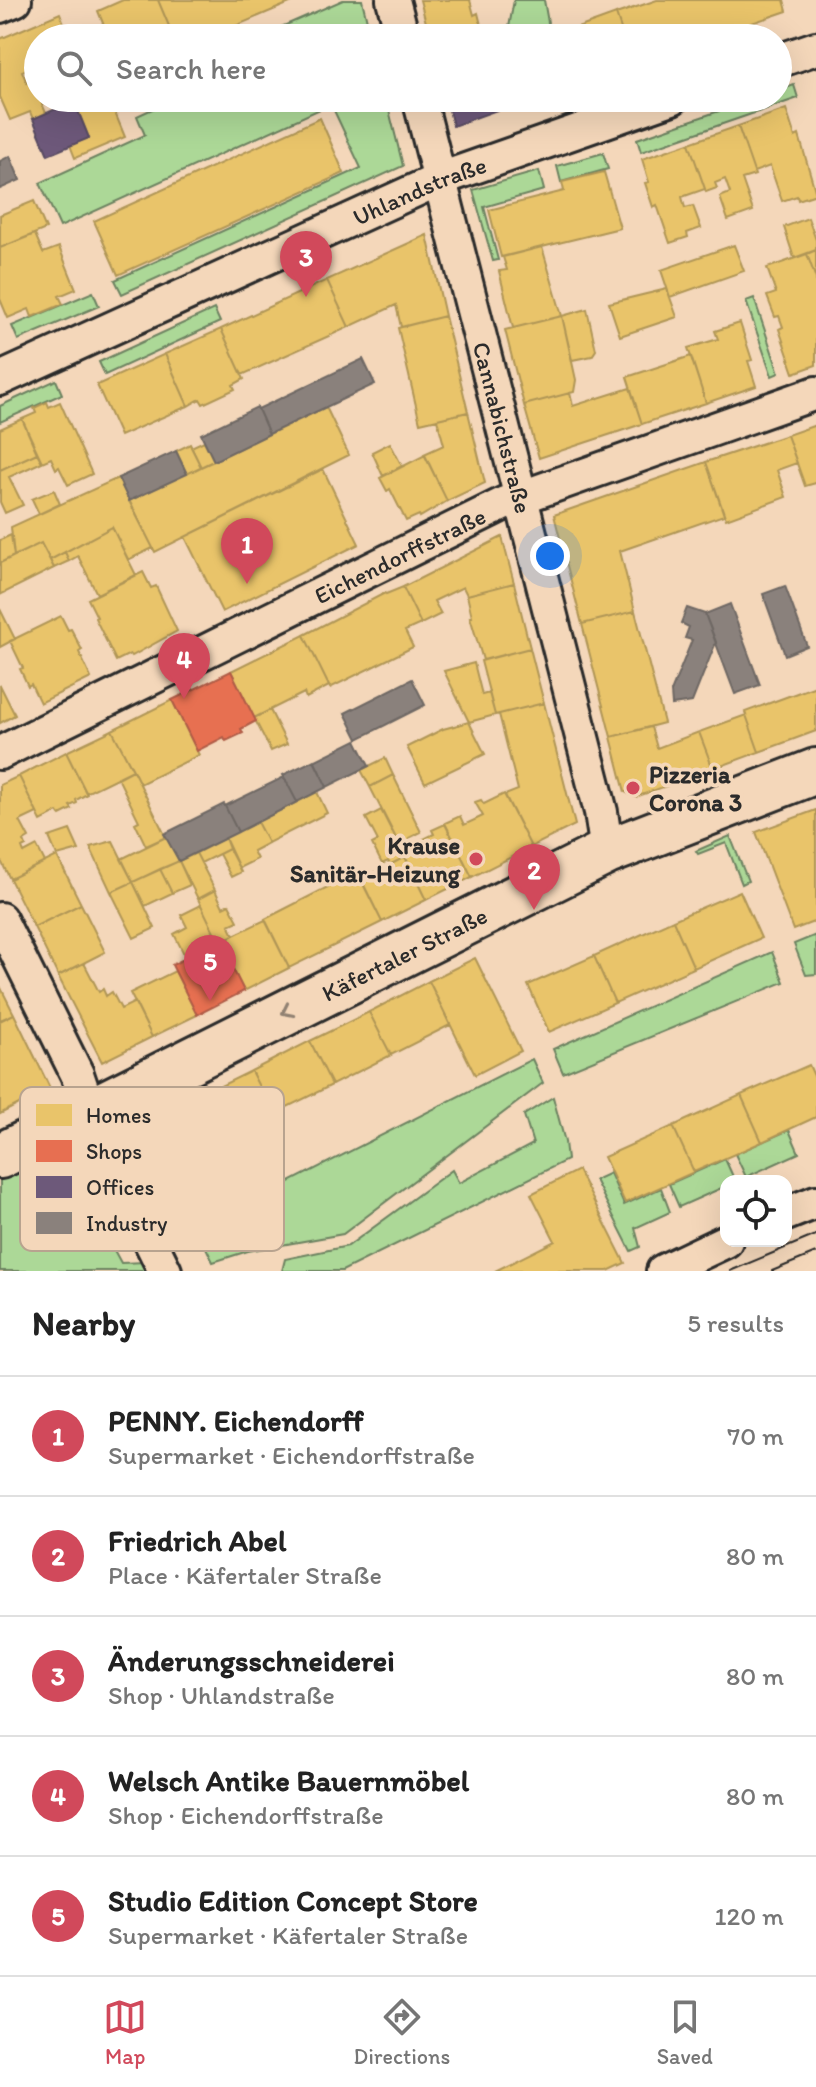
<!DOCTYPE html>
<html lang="en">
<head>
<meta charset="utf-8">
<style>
	body { margin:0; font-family:Itim,sans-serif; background:#f2f2f2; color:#222 }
	.controls { position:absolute; right:24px; bottom:24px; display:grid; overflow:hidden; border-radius:16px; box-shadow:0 8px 32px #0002 }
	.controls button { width:72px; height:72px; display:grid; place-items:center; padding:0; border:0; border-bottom:2px solid #e0e0e0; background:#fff; color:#222; font:40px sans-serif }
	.you { position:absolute; left:550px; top:556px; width:28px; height:28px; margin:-20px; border:6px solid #fff; border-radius:50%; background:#1a73e8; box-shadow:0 0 0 12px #1a73e833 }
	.badge { display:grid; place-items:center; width:52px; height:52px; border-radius:50%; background:#d1495b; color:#fff; font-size:26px; font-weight:700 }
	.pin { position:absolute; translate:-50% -66px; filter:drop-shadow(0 2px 4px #0008) }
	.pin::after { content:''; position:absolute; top:42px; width:28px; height:24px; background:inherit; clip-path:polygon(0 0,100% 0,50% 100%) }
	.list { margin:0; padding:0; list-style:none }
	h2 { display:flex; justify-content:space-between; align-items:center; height:104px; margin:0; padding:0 32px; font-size:34px }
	h2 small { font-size:26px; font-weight:400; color:#767676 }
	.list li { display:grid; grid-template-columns:52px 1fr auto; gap:24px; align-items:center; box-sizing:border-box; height:120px; padding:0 32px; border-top:2px solid #e0e0e0 }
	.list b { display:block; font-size:30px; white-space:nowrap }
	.list p { margin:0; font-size:26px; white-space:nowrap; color:#767676 }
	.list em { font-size:26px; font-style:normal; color:#767676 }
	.icon { flex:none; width:44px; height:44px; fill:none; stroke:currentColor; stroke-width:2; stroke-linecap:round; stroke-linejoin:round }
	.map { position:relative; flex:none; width:816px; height:1271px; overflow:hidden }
	.search { position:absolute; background:#fff; box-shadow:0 8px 32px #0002; left:24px; right:24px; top:24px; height:88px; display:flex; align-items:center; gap:20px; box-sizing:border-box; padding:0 28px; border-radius:44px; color:#767676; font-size:30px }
	.sheet { height:704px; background:#fff }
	nav { display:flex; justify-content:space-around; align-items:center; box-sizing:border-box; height:112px; border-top:2px solid #e0e0e0; background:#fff; font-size:22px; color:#767676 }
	nav a { display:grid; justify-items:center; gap:4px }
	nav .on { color:#d1495b }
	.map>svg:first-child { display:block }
	.green { fill:#acd897; stroke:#6c8261; stroke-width:2 }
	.homes { fill:#e9c46a; stroke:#b09657; stroke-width:2 }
	.shops { fill:#e76f51; stroke:#af5b46; stroke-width:2 }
	.offices { fill:#6d597a; stroke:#594b62; stroke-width:2 }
	.industry { fill:#8a817c; stroke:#6e6764; stroke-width:2 }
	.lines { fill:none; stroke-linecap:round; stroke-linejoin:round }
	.street-casing { stroke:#2b2b2b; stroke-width:38 }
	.secondary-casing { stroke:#2b2b2b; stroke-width:50 }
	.street { stroke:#f4d7ba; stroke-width:32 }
	.secondary { stroke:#f4d7ba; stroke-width:44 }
	.tram { stroke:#2b2b2b; stroke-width:2 }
	.oneway { stroke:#908172 }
	.poi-dot { fill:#d1495b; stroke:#f4d7ba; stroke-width:3 }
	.labels { text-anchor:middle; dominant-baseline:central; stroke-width:8; stroke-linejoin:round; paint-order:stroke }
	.street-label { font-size:24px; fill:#2b2b2b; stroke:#f4d7ba }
	.poi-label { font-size:24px; font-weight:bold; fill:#2b2b2b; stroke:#f4d7ba; text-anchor:start }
	.key { fill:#f4d7ba; stroke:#b8a38f; stroke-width:2 }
	.key-label { font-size:22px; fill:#2b2b2b }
</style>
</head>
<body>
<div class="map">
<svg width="816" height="1271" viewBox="0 0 816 1271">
	<rect width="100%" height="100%" fill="#f4d7ba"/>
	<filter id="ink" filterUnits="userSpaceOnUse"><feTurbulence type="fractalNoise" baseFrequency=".0125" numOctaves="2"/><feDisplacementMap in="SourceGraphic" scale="16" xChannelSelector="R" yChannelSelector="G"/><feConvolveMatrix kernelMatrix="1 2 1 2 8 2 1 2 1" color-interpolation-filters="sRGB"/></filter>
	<g filter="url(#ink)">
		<path class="green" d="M343,0H362L371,38H256Z
			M514,0H544L549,28L524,38H507Z
			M794,85L798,98L641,152L637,139L757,98H778V91Z
			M176,98H386L403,166L122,294L115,280L361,168L331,104L60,227L40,183L145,135L137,116Z
			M603,153L608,169L561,182L557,166Z
			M539,171L544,190L484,207L498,260L493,261L473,190Z
			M93,292L99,306L18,340L12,326Z
			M754,298L779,373L772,376L746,301Z
			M214,309L220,322L105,375L99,362Z
			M56,380L62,394L0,422V406Z
			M730,836L748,881L742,884L726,843L698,854L696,851Z
			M816,935V974L806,975L794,944Z
			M772,952L784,982L563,1073L553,1049Z
			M532,1059L543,1083L343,1234L248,1251L213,1262L197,1229Z
			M553,1097L565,1142L567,1160L342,1271H282L285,1259L348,1246L452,1170L459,1183L533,1144L524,1115Z
			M789,1130L799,1153L746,1177L735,1154Z
			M36,1148L66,1205L106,1184L112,1194H91L90,1206L121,1263L146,1262L151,1271H0V1167Z
			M725,1159L735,1181H726V1186L679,1207L669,1184Z
			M610,1173L624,1205L661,1188L670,1212L635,1228L640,1247L631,1251L595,1180Z"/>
		<path class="homes" d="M123,0H158L174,38H109L98,11Z
			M158,0H297L207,38H174Z
			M420,0H470L474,15L478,13L482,29L447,38H430Z
			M657,0H784L787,11L708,38H624L616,14Z
			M60,13L70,38H38V65L22,71L27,83L32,80L46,113L33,119L30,112L10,120L0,97V39Z
			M616,14L624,38H556L555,36Z
			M78,98H109L125,137L75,158L70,145L89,138L74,101Z
			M786,109L795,137L799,135L816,194L798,200L797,196L782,201L770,166L754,172L738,126Z
			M320,118L344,173L118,275L94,221Z
			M738,126L755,175L742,179L753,211L728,220L720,197L730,193L725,179L715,183L717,188L706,192L689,143Z
			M689,143L705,189L682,197L685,208L693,206L701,228L687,233L688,237L670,243L657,205L653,207L645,183L649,182L642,159Z
			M604,172L620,228L501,257L489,210L564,191L562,182Z
			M34,201L46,229L0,248V215Z
			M808,218L816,240V250L794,258L784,227Z
			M35,234L43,253L59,247L76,289L59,296L63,304L32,317L29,309L8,318L0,299V248Z
			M427,235L445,316L401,327L396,305L349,327L327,280Z
			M734,245L744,271L670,297L661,270Z
			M542,247L562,316L513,328L499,271L507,270L503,257Z
			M816,250V279L807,254Z
			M807,254L816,279V365L794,373L779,329L783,327L779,316L775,317L767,296L776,293L767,268Z
			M327,280L349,327L242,375L221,329Z
			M667,289L677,317L620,336L609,303Z
			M587,309L596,350L592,356L572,360L562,316Z
			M445,316L468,412L420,423L398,328Z
			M562,316L576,380L574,392L524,405L505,330Z
			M740,323L752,360L748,361L756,386L706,403L688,348L718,339L715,331Z
			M221,329L244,379L233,385L235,389L203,404L200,399L188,406L165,354Z
			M165,354L188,406L120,436L97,385Z
			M691,356L706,403L642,424L627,377Z
			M630,388L642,424L539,458L524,405L570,393L573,406Z
			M47,402L49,407L60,402L92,474L68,485L59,467L56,469L51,458L42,462L22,419L36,413L34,408Z
			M326,407L349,455L155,552L129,501Z
			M468,412L485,483L447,501L424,454L444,445L437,419Z
			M22,419L37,453L0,470V429Z
			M816,425V483L805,486L787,435Z
			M787,435L797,463L777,470L786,497L726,519L706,462Z
			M204,441L214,461L201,467L191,447Z
			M390,443L402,466L383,476L372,452Z
			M190,444L201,467L187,474L176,451Z
			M37,453L42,462L9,477L23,505L5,513L0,502V470Z
			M425,455L447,501L420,517L419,515L406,521L390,489L387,491L380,478Z
			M706,462L724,515L620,551L635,611L582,624L554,515Z
			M323,469L359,544L222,612L185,537Z
			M118,478L153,548L128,560L112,527L50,560L41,543L14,556L11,527Z
			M54,490L60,504L39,514L32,499Z
			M112,527L136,575L97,594L78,556L69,561L65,552Z
			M11,535L14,556L0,563V540Z
			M502,537L514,583L467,595L463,587L434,601L441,614L421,624L403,587Z
			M41,543L54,568L0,595V563Z
			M65,552L69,561L54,568L50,560Z
			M143,572L151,588L156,586L177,631L132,656L130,654L116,661L95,618L97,617L88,599Z
			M514,583L530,648L483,660L470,617H472L467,595Z
			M403,587L421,624L405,631L413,647L330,688L304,635L385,593L386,594Z
			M0,609L15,639L0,647Z
			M635,611L664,723L611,737L582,624Z
			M61,616L68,630L71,629L82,650L79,652L91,678L40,703L31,684L28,686L20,669L23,668L10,641Z
			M304,635L329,686L306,698L304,693L254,718L231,671Z
			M530,648L544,703L495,715L481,661Z
			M474,663L482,695L489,693L495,715L469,722L444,671Z
			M0,685L15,715L0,723Z
			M816,686V731L759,752L745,712Z
			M172,700L199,755L140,784L112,730Z
			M544,703L575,825L531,847L505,795L518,790L499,714Z
			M270,710L287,744L271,751L254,718Z
			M746,715L759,752L713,769L699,732Z
			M469,722L485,754L425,783L407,747L443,729Z
			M651,727L657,748L699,732L713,769L636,797L625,792L611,737Z
			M112,730L133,770L86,793L66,752Z
			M66,752L87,794L76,800L77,803L70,806L72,809L60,815L58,812L41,821L19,776Z
			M385,758L393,775L370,787L361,770Z
			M133,770L166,837L146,846L135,823L139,821L118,778Z
			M393,775L421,832L409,838L412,845L402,850L370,787Z
			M19,776L37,813L20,821L29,838L24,841L26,846L22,848L24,853L37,846L45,862L10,879L0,859V785Z
			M317,792L327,813L268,843L257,822Z
			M504,794L531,847L472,877L445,823L460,816L464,825L483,816L475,802L481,800L484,804Z
			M381,810L405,857L390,865L388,861L382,864L372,844L378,841L366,818Z
			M816,810V921L793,930L756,832Z
			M257,822L268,843L253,851L257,859L239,868L225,838Z
			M445,824L472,877L426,900L402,850L434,834L432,830Z
			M70,830L79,850L57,856L49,837Z
			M166,837L179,861L133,882L121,859Z
			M225,838L229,849L201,863L196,853Z
			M113,841L133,882L111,892L90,847Z
			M229,849L241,872L231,877L219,854Z
			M196,853L215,890L198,899L179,861Z
			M57,856L81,904L34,927L10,879Z
			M405,857L426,900L382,922L361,879Z
			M179,861L190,885L172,893L160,869Z
			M160,869L172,893L145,906L133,882Z
			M357,872L382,922L289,968L265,919Z
			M133,882L155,928L134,938L111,892Z
			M215,890L223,907L229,904L238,921L229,925L234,935L219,942L198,899Z
			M740,891L761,938L694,968L673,920Z
			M81,904L105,952L58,976L34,927Z
			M201,905L214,932L194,941L199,951L186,958L174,934L187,927L181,915Z
			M265,920L289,968L244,991L219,942Z
			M673,920L694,968L615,1003L594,956Z
			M594,956L615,1003L549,1032L528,985Z
			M475,958L521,1051L475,1075L429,981Z
			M84,963L99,992L103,989L106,996L112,992L121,1009L135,1002L152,1037L102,1062L58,976Z
			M175,971L197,1015L152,1037L130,993Z
			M429,981L450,1025L391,1055L369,1012Z
			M0,986L14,1014L0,1021Z
			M369,1012L391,1055L332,1085L310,1041Z
			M14,1014L50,1088L0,1114V1020Z
			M310,1041L332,1085L273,1114L251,1071Z
			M809,1065L816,1080V1117L762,1142L741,1095Z
			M251,1071L273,1114L214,1144L192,1100Z
			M741,1095L762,1142L694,1172L673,1126Z
			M673,1126L694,1172L625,1203L604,1157Z
			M578,1170L625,1263L608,1271H495L555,1241L531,1194Z"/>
		<path class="shops" d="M231,671L256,721L241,729L243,733L226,741L224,737L197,751L172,700Z
			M219,941L244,991L197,1015L172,965Z"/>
		<path class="offices" d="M478,30L480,38H447L467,33Z
			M446,98H508L511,105L453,126Z
			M74,101L89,138L48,155L33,119Z"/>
		<path class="industry" d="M10,156L20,180L0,189V161Z
			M363,359L375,384L269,434L258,409Z
			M257,407L269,434L214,461L201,434Z
			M176,451L187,474L129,501L118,478Z
			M785,586L807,646L785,655L763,594Z
			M730,604L760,685L735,694L705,614Z
			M687,608L705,614L716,642L692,702L672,705L671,692L692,640L685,638L689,627L681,623Z
			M412,679L425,705L358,739L345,713Z
			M356,740L369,766L327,787L314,761Z
			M314,760L327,787L297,802L283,775Z
			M284,777L297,802L238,832L225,806Z
			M224,804L238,832L179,861L164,834Z"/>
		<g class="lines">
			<defs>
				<g id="street">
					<path d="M393,0L403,38"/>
					<path d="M0,6L15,0"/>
					<path d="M778,61L816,48"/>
					<path id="s1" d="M419,98L601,812L607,852"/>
					<path id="s2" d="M0,379L440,179L672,98"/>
					<path id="s3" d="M0,753L505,503L816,393"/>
					<path d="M0,919L77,1074L97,1133L165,1271"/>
					<path d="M786,1214L816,1202"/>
					<path d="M663,1271L726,1241"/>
				</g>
				<g id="secondary">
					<path id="s4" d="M0,1156L607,852L816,771"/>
				</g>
			</defs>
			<use href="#street" class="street-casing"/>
			<use href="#secondary" class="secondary-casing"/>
			<use href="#street" class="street"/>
			<use href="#secondary" class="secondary"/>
			<path class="tram" d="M730,1271L816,1235
				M772,1271L816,1253"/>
		</g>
		<defs><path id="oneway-chevron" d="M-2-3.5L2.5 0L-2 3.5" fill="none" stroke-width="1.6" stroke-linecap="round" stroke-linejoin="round" transform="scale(2)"/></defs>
		<use class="oneway" href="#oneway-chevron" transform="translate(287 1011) rotate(154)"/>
	</g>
	<g class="poi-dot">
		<circle cx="633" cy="788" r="8"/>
		<circle cx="476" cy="859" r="8"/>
	</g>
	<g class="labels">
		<g class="street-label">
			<text stroke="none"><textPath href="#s2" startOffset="460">Uhlandstraße</textPath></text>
			<text stroke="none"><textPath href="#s1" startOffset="340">Cannabichstraße</textPath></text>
			<text stroke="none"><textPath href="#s3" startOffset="446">Eichendorffstraße</textPath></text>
			<text stroke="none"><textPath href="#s4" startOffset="452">Käfertaler Straße</textPath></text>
		</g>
		<g class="poi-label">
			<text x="649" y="774">Pizzeria<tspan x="649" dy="28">Corona 3</tspan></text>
			<text x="460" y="845" text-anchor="end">Krause<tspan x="460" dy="28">Sanitär-Heizung</tspan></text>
		</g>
	</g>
	<rect x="20" y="1087" width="264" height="164" rx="12" class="key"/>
	<rect x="36" y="1104" width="36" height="22" fill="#e9c46a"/>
	<rect x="36" y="1140" width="36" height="22" fill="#e76f51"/>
	<rect x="36" y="1176" width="36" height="22" fill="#6d597a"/>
	<rect x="36" y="1212" width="36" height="22" fill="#8a817c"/>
	<g class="key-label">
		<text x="86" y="1123">Homes</text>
		<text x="86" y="1159">Shops</text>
		<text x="86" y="1195">Offices</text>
		<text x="86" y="1231">Industry</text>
	</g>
</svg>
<div class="controls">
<button><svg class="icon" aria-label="locate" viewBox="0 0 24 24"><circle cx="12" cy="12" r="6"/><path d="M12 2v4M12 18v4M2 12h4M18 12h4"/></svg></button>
</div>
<div class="you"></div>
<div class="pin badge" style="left:247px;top:584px">1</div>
<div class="pin badge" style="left:534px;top:910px">2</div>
<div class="pin badge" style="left:306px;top:297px">3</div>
<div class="pin badge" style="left:184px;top:699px">4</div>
<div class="pin badge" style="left:210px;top:1001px">5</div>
<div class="search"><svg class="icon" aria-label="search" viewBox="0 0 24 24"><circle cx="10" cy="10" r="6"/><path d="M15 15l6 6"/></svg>Search here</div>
</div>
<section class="sheet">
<h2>Nearby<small>5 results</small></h2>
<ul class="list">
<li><span class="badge">1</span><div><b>PENNY. Eichendorff</b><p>Supermarket · Eichendorffstraße</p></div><em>70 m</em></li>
<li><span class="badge">2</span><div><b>Friedrich Abel</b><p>Place · Käfertaler Straße</p></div><em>80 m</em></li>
<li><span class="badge">3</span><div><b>Änderungsschneiderei</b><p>Shop · Uhlandstraße</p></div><em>80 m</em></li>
<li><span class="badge">4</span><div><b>Welsch Antike Bauernmöbel</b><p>Shop · Eichendorffstraße</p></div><em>80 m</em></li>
<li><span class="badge">5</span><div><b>Studio Edition Concept Store</b><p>Supermarket · Käfertaler Straße</p></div><em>120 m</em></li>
</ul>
</section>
<nav>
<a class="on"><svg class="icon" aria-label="map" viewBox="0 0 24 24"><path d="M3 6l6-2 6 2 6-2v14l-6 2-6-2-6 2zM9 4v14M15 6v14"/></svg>Map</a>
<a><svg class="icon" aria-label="directions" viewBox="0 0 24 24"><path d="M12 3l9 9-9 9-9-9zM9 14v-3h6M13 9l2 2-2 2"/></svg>Directions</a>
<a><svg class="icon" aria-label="saved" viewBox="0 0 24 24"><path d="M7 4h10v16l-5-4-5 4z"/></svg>Saved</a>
</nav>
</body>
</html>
